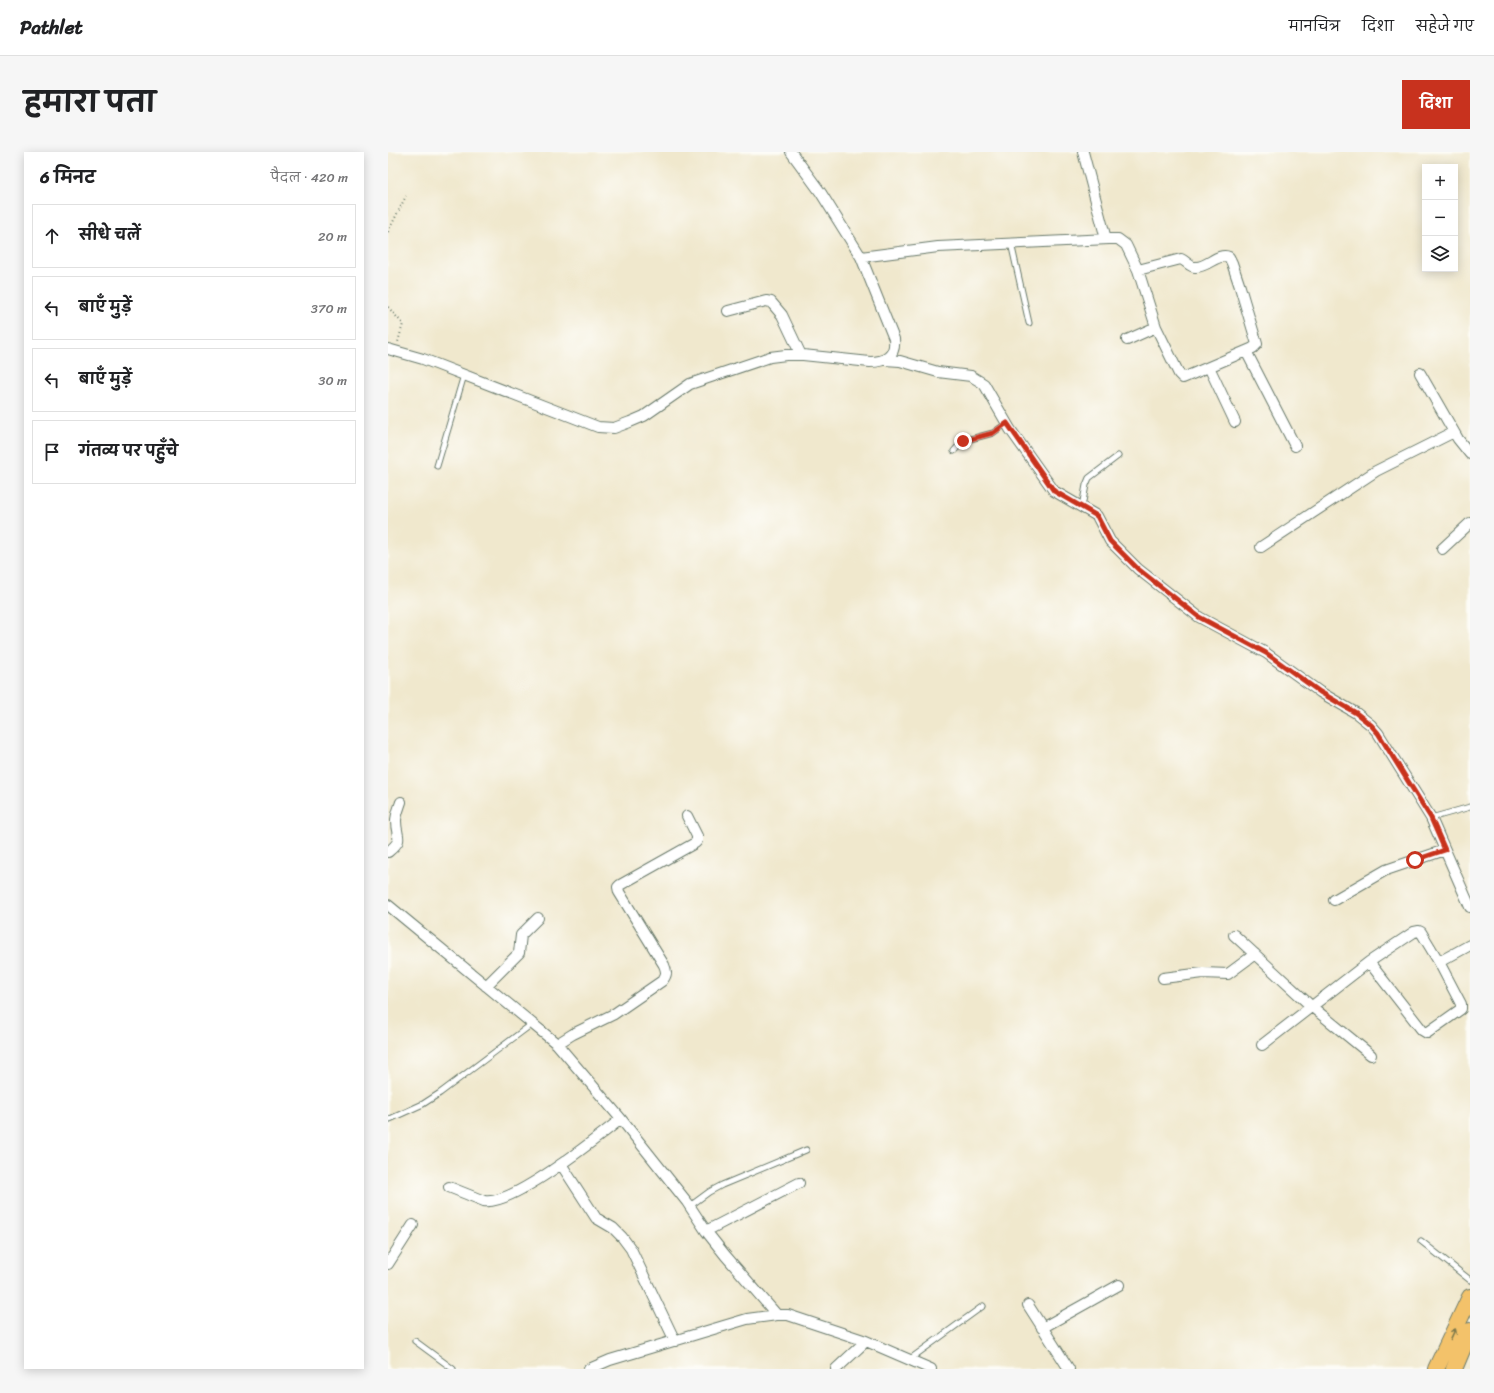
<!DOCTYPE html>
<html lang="hi">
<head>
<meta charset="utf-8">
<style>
	body { margin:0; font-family:Sriracha,"Playpen Sans Deva",sans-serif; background:#f6f6f6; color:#202124 }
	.controls { position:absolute; right:12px; top:12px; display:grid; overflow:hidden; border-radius:0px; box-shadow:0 2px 10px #0003 }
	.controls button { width:36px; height:36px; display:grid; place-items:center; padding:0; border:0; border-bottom:1px solid #e0e0e0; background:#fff; color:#202124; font:20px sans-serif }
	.stop { position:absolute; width:12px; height:12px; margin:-9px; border:3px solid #c8321e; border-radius:50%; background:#fff }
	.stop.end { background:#c8321e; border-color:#fff; box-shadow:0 1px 4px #0008 }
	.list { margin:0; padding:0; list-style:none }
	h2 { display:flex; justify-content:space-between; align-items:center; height:52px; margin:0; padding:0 16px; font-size:17px }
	h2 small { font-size:13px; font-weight:400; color:#757577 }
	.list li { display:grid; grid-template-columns:26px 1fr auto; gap:12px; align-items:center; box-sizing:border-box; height:64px; margin:0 8px 8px; padding:0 8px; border:1px solid #e0e0e0; border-radius:0px }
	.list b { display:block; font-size:15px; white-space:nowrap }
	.list em { font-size:13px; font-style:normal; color:#757577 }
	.icon { flex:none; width:22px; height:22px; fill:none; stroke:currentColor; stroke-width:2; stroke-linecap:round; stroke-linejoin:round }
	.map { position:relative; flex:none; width:1082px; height:1217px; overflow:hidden; border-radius:0px }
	header { display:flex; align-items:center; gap:24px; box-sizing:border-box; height:56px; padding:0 20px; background:#fff; border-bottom:1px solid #e0e0e0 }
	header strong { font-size:19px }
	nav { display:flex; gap:22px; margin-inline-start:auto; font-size:14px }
	.intro { display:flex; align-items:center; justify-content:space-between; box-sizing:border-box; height:96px; padding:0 24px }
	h1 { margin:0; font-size:28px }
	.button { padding:10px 18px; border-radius:0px; background:#c8321e; color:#fff; font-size:14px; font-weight:700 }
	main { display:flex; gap:24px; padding:0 24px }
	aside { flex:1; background:#fff; border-radius:0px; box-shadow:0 2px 10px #0003 }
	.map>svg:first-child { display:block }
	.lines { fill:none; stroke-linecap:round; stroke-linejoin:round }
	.service-casing { stroke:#68796a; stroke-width:7 }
	.minor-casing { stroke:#68796a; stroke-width:12 }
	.primary-casing { stroke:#68796a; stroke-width:18 }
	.path { stroke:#68796a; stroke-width:2; stroke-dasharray:1 3; stroke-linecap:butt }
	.service { stroke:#fff; stroke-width:5 }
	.minor { stroke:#fff; stroke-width:10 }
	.primary { stroke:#f3c26a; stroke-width:16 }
	.oneway { stroke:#7e794c }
	.route { stroke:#c8321e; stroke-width:5 }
</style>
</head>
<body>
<header>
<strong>Pathlet</strong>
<nav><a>मानचित्र</a><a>दिशा</a><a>सहेजे गए</a></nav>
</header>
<div class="intro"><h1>हमारा पता</h1><a class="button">दिशा</a></div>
<main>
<aside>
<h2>6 मिनट<small>पैदल · 420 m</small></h2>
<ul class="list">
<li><svg class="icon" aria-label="ahead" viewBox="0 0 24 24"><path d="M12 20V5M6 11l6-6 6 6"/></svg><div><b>सीधे चलें</b></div><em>20 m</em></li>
<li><svg class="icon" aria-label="left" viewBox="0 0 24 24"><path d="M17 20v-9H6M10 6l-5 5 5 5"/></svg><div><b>बाएँ मुड़ें</b></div><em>370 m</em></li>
<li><svg class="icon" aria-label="left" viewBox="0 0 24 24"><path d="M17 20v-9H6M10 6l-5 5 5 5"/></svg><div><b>बाएँ मुड़ें</b></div><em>30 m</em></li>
<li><svg class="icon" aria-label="arrive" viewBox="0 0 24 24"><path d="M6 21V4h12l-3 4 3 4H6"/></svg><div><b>गंतव्य पर पहुँचे</b></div></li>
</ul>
</aside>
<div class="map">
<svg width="1082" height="1217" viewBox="0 0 1082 1217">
	<rect width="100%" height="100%" fill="#fdfcf7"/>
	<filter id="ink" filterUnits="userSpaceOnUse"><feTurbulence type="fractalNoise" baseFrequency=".025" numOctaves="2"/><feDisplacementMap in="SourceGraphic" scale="8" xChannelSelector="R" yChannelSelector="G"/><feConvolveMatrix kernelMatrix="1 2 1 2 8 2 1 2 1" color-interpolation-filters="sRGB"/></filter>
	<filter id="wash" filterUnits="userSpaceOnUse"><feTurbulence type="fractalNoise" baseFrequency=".012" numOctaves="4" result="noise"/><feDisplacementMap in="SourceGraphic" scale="16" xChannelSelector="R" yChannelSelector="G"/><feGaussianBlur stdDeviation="0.9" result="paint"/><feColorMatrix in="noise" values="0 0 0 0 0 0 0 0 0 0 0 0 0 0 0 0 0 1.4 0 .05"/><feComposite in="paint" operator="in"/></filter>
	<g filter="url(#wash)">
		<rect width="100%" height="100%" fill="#f0e8cd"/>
	</g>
	<g filter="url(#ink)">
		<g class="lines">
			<defs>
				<path id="service" d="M623,91L641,171
					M566,299L575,289L605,281L619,271
					M49,314L76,223
					M694,355L698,333L701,326L730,304
					M1043,666L1082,655
					M2,967L35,952L52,941L144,872
					M302,1054L321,1040L334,1033L418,998
					M1033,1089L1082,1128
					M27,1189L65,1217
					M522,1207L595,1154"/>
				<path id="minor" d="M403,0L433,41L473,105L550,95L721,87H730L738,93L750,118L768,175L739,188
					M695,0L718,87
					M750,118L793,107C798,109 802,115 807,115C819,116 830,100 841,105L844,111L852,135L869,192L865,196L795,226L791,222L768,175
					M340,159L378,149L383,150L394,163L413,203
					M0,197L35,207L210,275L226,276L242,270L256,264L302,232L382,205L398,203H415L482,210C497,210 508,204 506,187L473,105
					M858,199L907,294
					M497,208L512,209L550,220L583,224L596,232L622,277L666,339L709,364L722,389L750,417L811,465L878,501L932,540L968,561L983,573L990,581L1043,666L1082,755
					M821,215L847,270
					M1032,221L1070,287L1082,302
					M873,395L988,319L1066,280
					M1054,397L1082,371
					M0,700C17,686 8,687 8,669C8,663 11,656 13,650
					M946,748L998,718L1057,698
					M0,753L169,892L233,967L299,1050L318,1079L337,1103L389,1163
					M846,783L923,854L983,903
					M981,810L1034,878L1039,881L1073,857V852L1051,810
					M775,826L815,821L840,822L867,802
					M98,834L131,801L133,783L150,766
					M169,892L185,882L226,862L274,829C279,823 279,820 276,813L231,740L230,735L232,733L307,691L309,689V684L299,664
					M874,893L981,810L1026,780L1031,779L1033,780L1051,810L1082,793
					M173,1012L208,1066L225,1076L234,1085L243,1097L287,1189
					M61,1035L96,1049C124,1054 209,986 233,967
					M318,1079L411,1031
					M0,1112L25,1073
					M640,1153L681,1217
					M654,1176L731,1133
					M201,1217L222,1208L359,1167L389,1163H400L478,1189L543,1217
					M448,1217L478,1189"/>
				<path id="primary" d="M1048,1217L1082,1145
					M1066,1217L1082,1179"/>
			</defs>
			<use href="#service" class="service-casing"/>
			<use href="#minor" class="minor-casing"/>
			<use href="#primary" class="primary-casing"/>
			<path class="path" d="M0,80L18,44
				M0,155L15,172L10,190"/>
			<use href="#service" class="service"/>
			<use href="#minor" class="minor"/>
			<use href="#primary" class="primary"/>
		</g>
		<defs><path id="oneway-shaft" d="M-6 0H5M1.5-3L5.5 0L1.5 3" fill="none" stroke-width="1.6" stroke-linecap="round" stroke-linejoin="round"/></defs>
		<use class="oneway" href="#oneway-shaft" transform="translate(1065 1182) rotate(-65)"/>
	</g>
	<g class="lines" filter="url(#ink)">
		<path class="route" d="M575,289L605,281L619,271L666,339L709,364L722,389L750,417L811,465L878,501L932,540L968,561L983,573L990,581L1043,666L1057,698L1027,708"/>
	</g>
</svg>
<div class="controls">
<button>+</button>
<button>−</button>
<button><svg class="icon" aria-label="layers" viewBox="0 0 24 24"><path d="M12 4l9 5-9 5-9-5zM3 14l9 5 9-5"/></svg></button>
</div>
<div class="stop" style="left:1027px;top:708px"></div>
<div class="stop end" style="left:575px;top:289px"></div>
</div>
</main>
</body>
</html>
